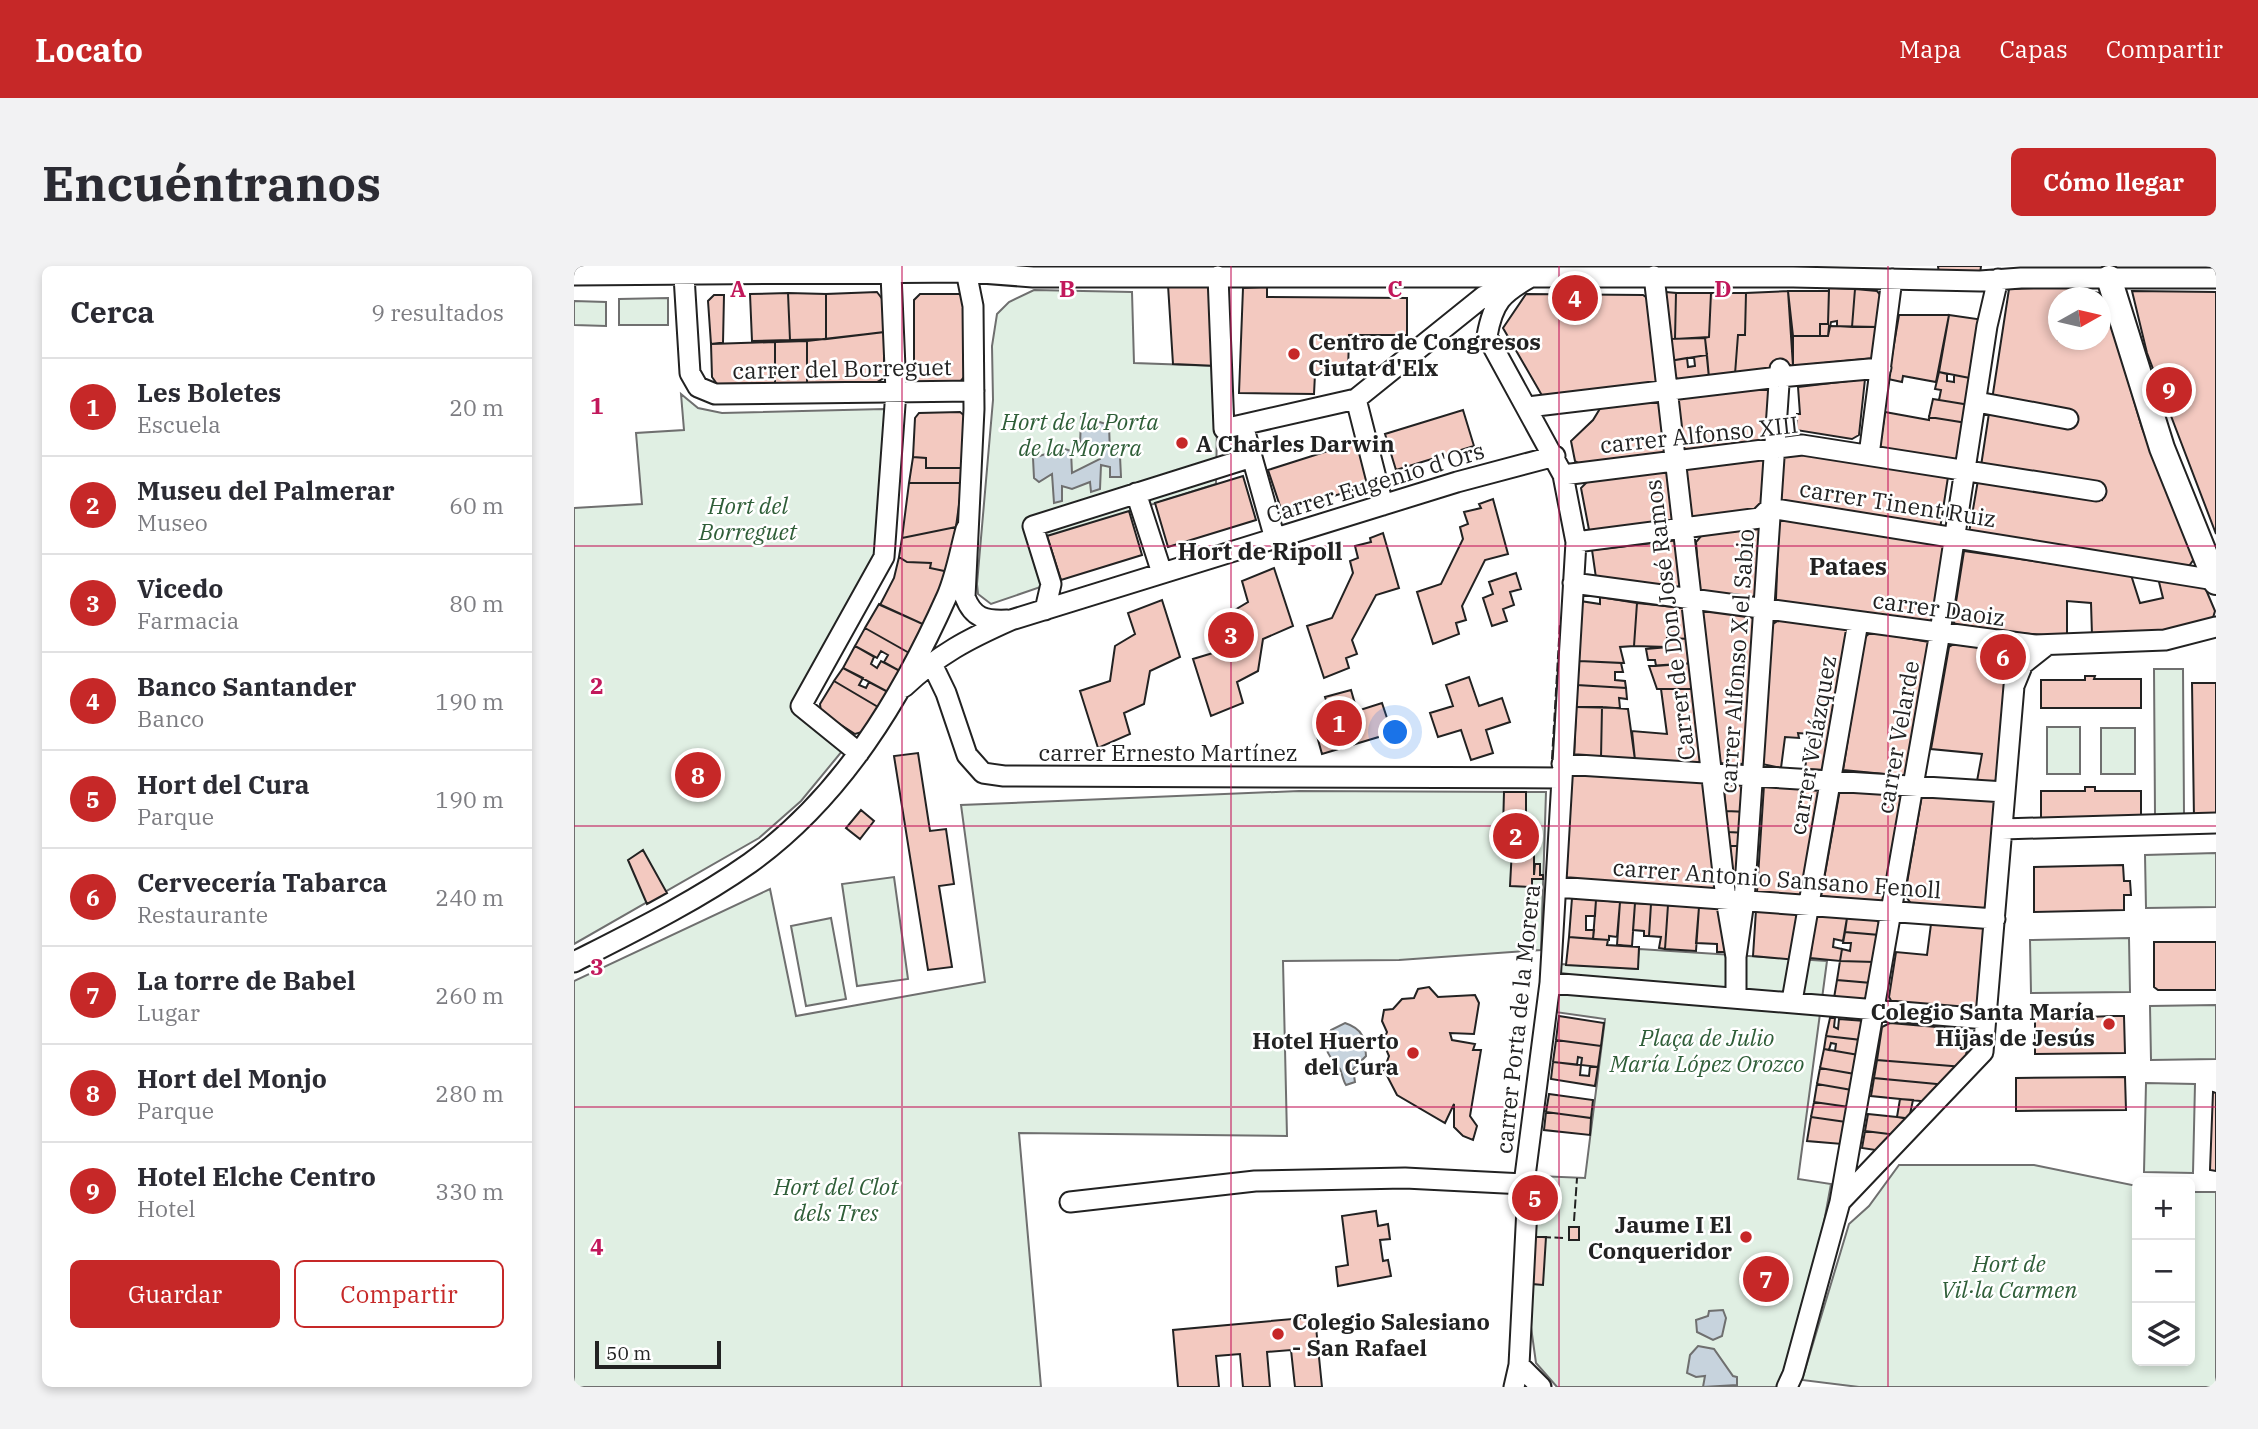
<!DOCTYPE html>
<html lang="es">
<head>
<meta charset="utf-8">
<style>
	body { margin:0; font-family:"IBM Plex Serif",serif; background:#f2f2f3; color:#2b2b33 }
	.controls { position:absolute; right:21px; bottom:21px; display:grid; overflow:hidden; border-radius:10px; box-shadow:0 4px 10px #0003 }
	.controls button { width:63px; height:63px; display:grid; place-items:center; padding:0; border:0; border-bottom:2px solid #e1e1e2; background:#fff; color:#2b2b33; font:35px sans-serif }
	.compass { position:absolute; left:1474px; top:21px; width:63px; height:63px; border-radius:50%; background:#fff; box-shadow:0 4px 10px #0003; rotate:82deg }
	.scale { position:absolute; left:21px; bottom:18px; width:126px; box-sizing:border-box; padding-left:7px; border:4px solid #222; border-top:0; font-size:19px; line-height:24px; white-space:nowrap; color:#222; -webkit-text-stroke:5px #fff; paint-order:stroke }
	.you { position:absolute; left:822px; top:467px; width:24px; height:24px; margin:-18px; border:5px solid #fff; border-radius:50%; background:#1a73e8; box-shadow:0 0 0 10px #1a73e833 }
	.badge { display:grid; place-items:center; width:46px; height:46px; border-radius:50%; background:#c62828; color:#fff; font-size:23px; font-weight:700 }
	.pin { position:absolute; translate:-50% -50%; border:4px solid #fff; box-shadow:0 2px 7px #0006 }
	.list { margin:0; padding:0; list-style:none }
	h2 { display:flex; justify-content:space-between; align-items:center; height:91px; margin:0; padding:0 28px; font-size:30px }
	h2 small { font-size:23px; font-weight:400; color:#7c7c81 }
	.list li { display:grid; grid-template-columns:46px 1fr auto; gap:21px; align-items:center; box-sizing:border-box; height:98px; padding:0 28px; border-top:2px solid #e1e1e2 }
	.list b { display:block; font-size:26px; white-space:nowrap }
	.list p { margin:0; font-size:23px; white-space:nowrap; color:#7c7c81 }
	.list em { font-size:23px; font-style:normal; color:#7c7c81 }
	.actions { display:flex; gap:14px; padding:21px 28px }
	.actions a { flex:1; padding:16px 0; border:2px solid #c62828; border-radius:10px; text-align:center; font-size:24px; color:#c62828 }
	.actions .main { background:#c62828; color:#fff }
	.icon { flex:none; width:38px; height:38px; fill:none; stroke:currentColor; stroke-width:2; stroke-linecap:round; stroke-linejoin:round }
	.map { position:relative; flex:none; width:1642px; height:1121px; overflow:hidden; border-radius:10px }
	header { display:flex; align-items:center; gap:42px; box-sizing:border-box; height:98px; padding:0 35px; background:#c62828; color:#fff }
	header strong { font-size:33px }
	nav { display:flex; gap:38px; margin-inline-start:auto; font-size:24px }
	.intro { display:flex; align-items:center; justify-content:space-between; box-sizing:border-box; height:168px; padding:0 42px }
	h1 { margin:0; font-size:49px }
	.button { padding:18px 32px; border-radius:10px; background:#c62828; color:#fff; font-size:24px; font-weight:700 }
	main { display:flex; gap:42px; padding:0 42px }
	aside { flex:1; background:#fff; border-radius:10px; box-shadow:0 4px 10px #0003 }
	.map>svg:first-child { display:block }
	.green { fill:#e0efe3; stroke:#6f6f6f; stroke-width:2 }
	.water { fill:#c7d3dd; stroke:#6f6f6f; stroke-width:2 }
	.building { fill:#f3c9c0; stroke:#222; stroke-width:2; fill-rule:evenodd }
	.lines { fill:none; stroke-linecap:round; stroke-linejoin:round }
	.minor-casing { stroke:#222; stroke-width:23 }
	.major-casing { stroke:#222; stroke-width:28 }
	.minor { stroke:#fff; stroke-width:19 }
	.major { stroke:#fff; stroke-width:24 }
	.fence { stroke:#222; stroke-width:2; stroke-dasharray:9 3.5; stroke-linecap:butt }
	.grid { fill:none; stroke:#c2185b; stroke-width:2; stroke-opacity:0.55 }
	.poi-dot { fill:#c62828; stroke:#fff; stroke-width:2.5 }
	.labels { text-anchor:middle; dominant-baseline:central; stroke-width:5; stroke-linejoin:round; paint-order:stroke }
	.poi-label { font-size:23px; font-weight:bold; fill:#222; stroke:#fff; text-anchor:start }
	.street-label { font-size:23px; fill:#222; stroke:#fff }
	.park-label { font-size:23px; font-style:italic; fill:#2f5e38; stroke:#fff }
	.neighbourhood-label { font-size:24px; font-weight:bold; fill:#222; stroke:#fff }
	.grid-label { font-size:23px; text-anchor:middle; font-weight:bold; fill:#c2185b; stroke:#fff; stroke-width:5; stroke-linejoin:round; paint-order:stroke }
</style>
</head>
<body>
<header>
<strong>Locato</strong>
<nav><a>Mapa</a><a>Capas</a><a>Compartir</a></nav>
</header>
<div class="intro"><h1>Encuéntranos</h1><a class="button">Cómo llegar</a></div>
<main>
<aside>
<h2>Cerca<small>9 resultados</small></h2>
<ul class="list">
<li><span class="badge">1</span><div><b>Les Boletes</b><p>Escuela</p></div><em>20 m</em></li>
<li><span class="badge">2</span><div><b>Museu del Palmerar</b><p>Museo</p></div><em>60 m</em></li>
<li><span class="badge">3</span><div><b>Vicedo</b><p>Farmacia</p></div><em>80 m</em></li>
<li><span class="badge">4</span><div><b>Banco Santander</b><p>Banco</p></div><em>190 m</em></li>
<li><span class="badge">5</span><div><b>Hort del Cura</b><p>Parque</p></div><em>190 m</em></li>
<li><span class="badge">6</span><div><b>Cervecería Tabarca</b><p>Restaurante</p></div><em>240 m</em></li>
<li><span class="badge">7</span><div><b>La torre de Babel</b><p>Lugar</p></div><em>260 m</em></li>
<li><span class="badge">8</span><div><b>Hort del Monjo</b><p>Parque</p></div><em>280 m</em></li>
<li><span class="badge">9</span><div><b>Hotel Elche Centro</b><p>Hotel</p></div><em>330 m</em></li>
</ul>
<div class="actions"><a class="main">Guardar</a><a>Compartir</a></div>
</aside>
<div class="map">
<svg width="1642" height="1121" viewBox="0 0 1642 1121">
	<rect width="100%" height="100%" fill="#fff"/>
	<path class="green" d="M460,24L558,26L560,97L644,100L642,218L473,272L487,314L417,338L404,328L403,318L419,134L418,80L423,48L435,36Z
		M94,32V59H45V33Z
		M0,35L32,36V60L0,59Z
		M107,128L124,142L148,147L310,143L316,152L303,293L226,426L269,484L227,535L185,572L0,678V242L68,238L62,167L110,164Z
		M1580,403H1609L1610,549H1581Z
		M1473,461H1506V508H1473Z
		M1527,462H1561V508H1527Z
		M725,525L972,526L967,684L825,694L709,695L713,870L445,867L467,1121H0V715L196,623L222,750L411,716L387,539Z
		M1642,587V641L1572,642L1571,589Z
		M320,611L334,713L283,720L268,618Z
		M257,652L272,733L232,740L217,660Z
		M1555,672L1556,726L1457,727L1456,674Z
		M1065,683L1253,695L1224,913L1257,918L1239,1016L1204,1121H983L962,1097L956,1054L964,910L1011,912L1031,753L981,746L987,698L1063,703Z
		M1642,739V793L1577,794L1576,740Z
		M1572,817L1621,818L1619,907L1570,906Z
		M1325,899H1460L1563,920V1095H1616V926H1642V1121H1285L1228,1114L1275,958L1295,940Z"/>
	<path class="water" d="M507,150L535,159L536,187L546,190L547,211H536V201L527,199L526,223L517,226L516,216L498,223L488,220V235L480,237L478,208L465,216L460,212L459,192L478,186L479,179L497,185L498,207L526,193V187L506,181Z
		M771,757C789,763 791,772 792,790L779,803L781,816L772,819C769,815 768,807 766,803C755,790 746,782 757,764Z
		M1149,1044L1152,1052L1148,1070L1139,1074L1123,1066L1122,1054L1134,1050L1135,1045Z
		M1124,1080L1140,1083L1159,1110L1163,1111V1119L1129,1121L1131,1110L1122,1111L1113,1107L1116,1089Z"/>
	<path class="building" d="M664,0H826L666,2Z
		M1364,0H1407L1406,8H1365Z
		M594,19L639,20L644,100L599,98Z
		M1513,20V25L1525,27L1530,33L1568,162L1620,293L1615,300L1395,267L1404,214L1528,234L1530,219L1407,200L1415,147L1500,161L1501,148L1418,134L1435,23ZM1484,32H1526V74H1484Z
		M693,21V31L833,32V69H775L774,108H741L740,128L665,127L669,22Z
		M1255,22L1281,23L1278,61L1263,60V55L1257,56L1254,70H1246V58H1254Z
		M1281,23L1303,25L1308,31L1304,61H1278Z
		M1214,25H1255L1254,58H1246V70H1219Z
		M1214,25L1219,100L1161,108L1164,69H1171L1172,27Z
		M1558,25L1642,26V268L1573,87Z
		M303,26L309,34L310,66L252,73V28Z
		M1092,26L1102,27L1101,73H1093L1087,34Z
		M214,27L252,28V73L216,74Z
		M214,27L216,74L178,75L176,28Z
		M1102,27H1137L1135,71L1101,73Z
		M1137,27H1172L1171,69H1164L1161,108L1135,112L1131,72L1135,71Z
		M346,28H386L390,36L391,110L385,117H345L340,111V34Z
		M952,28L1069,29L1076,34L1085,112L1080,120L970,133L929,62Z
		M140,29H150L149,77L137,78L134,35Z
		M1325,49H1375L1362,116L1329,110L1328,116L1314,113Z
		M1375,49L1410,54L1401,113L1365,106Z
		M1255,60L1304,61L1301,92L1219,100V70H1254Z
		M310,66V112L303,116L233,117V75Z
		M1131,72L1133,89L1095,95L1093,73Z
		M233,75V117H201V76Z
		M201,76V117L143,118L138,111L137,78Z
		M1133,89L1135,112L1098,117L1095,95L1113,92L1114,101L1121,100L1120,91Z
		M1365,106L1373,108V115L1380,116V109L1401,113L1396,139L1365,134L1367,124L1361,123Z
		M1291,113L1285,169L1278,173L1222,164L1223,148H1226L1224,121Z
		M1191,121L1196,126L1194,175L1108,186L1100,137L1106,129Z
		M1087,133L1091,190L1010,200L1001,195L997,175L1019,154L1027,141Z
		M1359,133L1396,139L1393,157L1355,151Z
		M889,144L900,180L822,204L811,168Z
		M386,146L392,151L389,202H352V192L339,191L341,152L345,147Z
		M1311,146L1355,154V151L1393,157L1388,193L1382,196L1309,184L1306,180Z
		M782,176L795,219L708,246L694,204Z
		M1231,186L1374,211L1366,263L1207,237L1209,190Z
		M1192,190L1189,238L1183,247L1115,255L1109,200Z
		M339,191L352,192V202H389L388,217H335Z
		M1092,204L1097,208L1102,250L1098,257L1016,269L1007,222L1015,214Z
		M669,210L682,254L594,281L581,237Z
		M335,217H388L382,261L328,272Z
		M919,233L934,288L911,294L888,340L892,354L882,357L885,368L859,378L843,326L867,318L889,273L886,261L894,258L890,246L907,242L905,238Z
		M555,245L568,289L487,314L473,270Z
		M1205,251L1372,280L1360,352L1351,358L1205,339L1202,333Z
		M382,261L375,306L356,302L357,297L333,296L325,291L328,272Z
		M1190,262L1181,336L1126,326L1122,276L1128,269Z
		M809,267L825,322L802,329L778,374L783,388L772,392L775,402L750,412L733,360L758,352L779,307L776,295L784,292L781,280L797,276L796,272Z
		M1105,274L1108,326L1022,312L1018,284Z
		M1390,285L1557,309L1566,337L1589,332L1584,312L1630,319L1641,345L1638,355L1595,365L1518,369L1517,337L1493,335V371L1384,362L1379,355Z
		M325,291L333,296L357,297L356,302L375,306L353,360L306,339L320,312Z
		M700,302L719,360L689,373L684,405L663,416L669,437L637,450L619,393L649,384L654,348L674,336L668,315Z
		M942,307L947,323L936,326L940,339L929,343L933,355L918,360L909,332L919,328L915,316Z
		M1026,331L1063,337L1060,380L1046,381L1050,397L1005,395L1006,335L1026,338Z
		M588,334L606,391L576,405L570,438L550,447L556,468L524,482L506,425L536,415L541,380L561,368L554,347Z
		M1063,337L1110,342L1117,373L1093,372L1094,381L1060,380Z
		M305,338L353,360L337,388L291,362Z
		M1130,345L1177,350L1182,358L1172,498L1143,497L1126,347Z
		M1205,354L1272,363L1275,368L1249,504L1231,503L1236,468L1224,467L1225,472L1211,471L1207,502L1188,498L1196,360Z
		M291,362L337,388L326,405L310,396L314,389L307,385L303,392L281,380Z
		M1297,366L1355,376L1331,510L1269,504L1290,372Z
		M1093,372L1117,373L1120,397L1082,400L1081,394H1074L1072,383L1094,381Z
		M1380,378L1435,386L1422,516L1403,515L1408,488L1357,483L1375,381Z
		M281,380L300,391L297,398L303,402L307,395L326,405L314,426L269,402Z
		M1005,395L1047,397L1049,406H1041V414L1051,415L1052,422L1003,419Z
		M1120,397L1125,423H1083L1075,400Z
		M269,402L289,412L285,419L292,422L295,416L314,426L304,441L260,415Z
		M1511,410H1521L1520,413H1567V442H1467V414H1511Z
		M895,411L905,440L928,432L936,456L912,464L919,487L897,494L887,464L864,471L856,447L879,440L872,419Z
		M260,415L304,441L288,466L281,468L247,446L246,438Z
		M1618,417H1642V553H1620Z
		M1003,419L1052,422L1053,433L1045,432L1046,442L1002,441Z
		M1087,423H1125L1129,498L1061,494L1058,465L1093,468Z
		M777,424L783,445L808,437L818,467L748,488L741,463L759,457L751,431Z
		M1002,441H1028L1027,492H1000Z
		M1028,441L1054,443L1061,494L1027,492Z
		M344,487L356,565L372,563L380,618L365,620L378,701L354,704L320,490Z
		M994,507L1134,514L1144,625L990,615Z
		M1149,517L1176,520L1174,546L1152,545Z
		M1190,519L1246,521L1232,632L1183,626Z
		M1511,521H1521V525H1567V553L1467,554V525H1511Z
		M1266,523L1324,527L1329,533L1310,636L1247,630Z
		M930,526H952V564H945L944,576L960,577V609L961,598H966V609H969V613H958V621L936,620L939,564H929Z
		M1348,528L1422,535L1415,645L1338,639L1331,629Z
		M287,544L300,555L286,573L272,562Z
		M1152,545L1174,546L1173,567L1154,566Z
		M1154,566L1173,567L1172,580H1156Z
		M1156,580H1172L1161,626Z
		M69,584L93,627L73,638L54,594Z
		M1549,599L1550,615H1556L1557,629H1550V644L1460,646V601Z
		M998,632L1022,634L1021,650H1012V664H1020L1019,673L995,671Z
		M1022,634L1046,636L1043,671L1035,670V674L1019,673Z
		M1046,636L1061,637L1058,680L1043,679Z
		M1061,637L1077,638L1075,670H1070V665L1059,664Z
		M1077,638L1094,639L1091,683L1085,682L1087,671L1075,670Z
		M1094,639L1125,641L1122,685L1091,683Z
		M1125,641L1149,643L1155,686H1143V678L1122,677Z
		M1182,644L1231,648L1223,694L1179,690Z
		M1242,649L1273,652L1269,675L1260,673L1259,681L1268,683L1266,695L1236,692Z
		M1273,652L1302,654L1307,658L1305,669L1271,666Z
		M1357,658L1408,662L1413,669L1407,746L1319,738L1315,731L1322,686L1353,689Z
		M1271,666L1305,669L1300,696L1266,695L1268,683L1276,685L1277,677H1269Z
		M995,671L1034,674L1033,679L1065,681L1064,703L992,699Z
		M1580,676H1642V724H1584L1580,721Z
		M1266,695L1300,696L1297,717L1263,714Z
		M1263,714L1297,717L1294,736L1260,732Z
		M855,721L864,731L901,729L905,737L900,768L876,767L878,774L901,778L899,784H907L896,850L903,860L899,874L889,870L880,861V838L871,857L823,829L810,804L815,790L809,776L813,766L808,755L810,744L819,743L828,733L840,732L844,723Z
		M985,750L1030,757L1027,780L982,774Z
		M1539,750H1550L1551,787L1461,788V753Z
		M1256,752H1261L1260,761L1264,763L1265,753L1291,755L1287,774L1252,770Z
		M1316,757L1386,763L1395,772L1390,801L1303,794L1308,761Z
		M1252,770L1287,774L1285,789L1261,785L1262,778L1257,777L1255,784L1250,783Z
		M982,774L1027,780L1024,801L1007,799L1008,792L1004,791L1003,799L979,796Z
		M1250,783L1285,789L1281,808L1246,802Z
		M1303,794L1390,801L1373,819L1300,812Z
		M979,796L1007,799L1006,809L1015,810L1016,800L1024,801L1021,820L977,813Z
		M1246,802L1281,808L1278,824L1243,818Z
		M1551,811L1552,844L1442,845V812Z
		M1300,812L1373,819L1356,836L1297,830Z
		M1243,818L1278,824L1275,841L1240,836Z
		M1639,826L1642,827V905L1636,904Z
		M975,828L1019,834L1017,852L972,846Z
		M1326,833L1339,834L1335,853L1323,851Z
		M1240,836L1275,841L1272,856L1237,851Z
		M972,846L1017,852L1016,869L970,864Z
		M1294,848L1323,851L1339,853L1323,869L1291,865Z
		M1237,851L1272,856L1268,878L1233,875Z
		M1291,865L1323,869L1308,885L1288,882Z
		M802,945L804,960L814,958L816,973L806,974L809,995L814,994L817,1010L764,1020L762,1001L774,999L768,950Z
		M995,961H1005V974H995Z
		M960,971H972L969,1019L958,1018Z
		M741,1051L748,1121H721L717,1084L693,1086L696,1121H669L666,1088L642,1090L645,1121H604L599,1064Z"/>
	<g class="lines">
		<defs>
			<path id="minor" d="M391,0L399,40L400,143L391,331C399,352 411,355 433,354
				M0,9L394,6L459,11H1219L1406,15L1447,12H1642
				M110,10L116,107L124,121L141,128L400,125
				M644,10L650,163L782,133L910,30L932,25
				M1080,10L1152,633L1162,691
				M782,133L809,239
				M1403,136L1494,153
				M954,141L1205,111L1307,102
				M669,159L701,273
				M1295,189L1318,13
				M989,209L1228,179L1522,225
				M562,227L588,307
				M1002,276L1186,252L1196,242L1641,314
				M999,317L1461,379L1591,374L1642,361
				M471,344L477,318L459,260L678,191
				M357,396L372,427L393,489L409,507L430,510L987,512
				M330,421C365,388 394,373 437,354L883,216L981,190
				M285,487L227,440L310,291L322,125L317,8
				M988,498L1431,526
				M1428,563L1642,557
				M982,621L1421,653
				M0,696C59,666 122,635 176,597C268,531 328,431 373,330C382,309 386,285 392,263
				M976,717L1412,753
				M1162,731V691L1170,635L1206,103
				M1218,735L1284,356
				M496,936L681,915L831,912L950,918
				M1266,936L1409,786L1440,420L1449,398L1473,379
				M945,1099L967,1121
				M940,1121L945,1099L953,942L950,918L976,717L1002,276L989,209L913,70C919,36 928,27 957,11
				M1213,1121L1219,1108L1266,936L1366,366L1413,60L1424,13"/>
			<path id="major" d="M1535,12L1588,182L1642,316"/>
		</defs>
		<use href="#minor" class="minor-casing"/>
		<use href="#major" class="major-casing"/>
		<use href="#minor" class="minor"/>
		<use href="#major" class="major"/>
		<path class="fence" d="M978,493L986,357
			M1000,955L1003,912
			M968,971L989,972"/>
	</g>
	<path class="grid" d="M328,0V1121M657,0V1121M985,0V1121M1314,0V1121M0,280H1642M0,560H1642M0,841H1642"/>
	<g class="poi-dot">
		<circle cx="720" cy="88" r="7"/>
		<circle cx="608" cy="177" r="7"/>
		<circle cx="1535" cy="758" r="7"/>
		<circle cx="839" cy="787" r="7"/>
		<circle cx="1172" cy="971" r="7"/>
		<circle cx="704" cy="1068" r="7"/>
	</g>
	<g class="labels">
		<g class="poi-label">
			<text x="734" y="75">Centro de Congresos<tspan x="734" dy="26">Ciutat d'Elx</tspan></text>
			<text x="622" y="177">A Charles Darwin</text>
			<text x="1521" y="745" text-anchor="end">Colegio Santa María<tspan x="1521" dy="26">Hijas de Jesús</tspan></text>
			<text x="825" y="774" text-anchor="end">Hotel Huerto<tspan x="825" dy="26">del Cura</tspan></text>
			<text x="1158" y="958" text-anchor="end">Jaume I El<tspan x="1158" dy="26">Conqueridor</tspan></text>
			<text x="718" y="1055">Colegio Salesiano<tspan x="718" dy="26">- San Rafael</tspan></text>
		</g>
		<g class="street-label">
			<text transform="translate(268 102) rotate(-1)">carrer del Borreguet</text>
			<text transform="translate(1125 168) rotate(-6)">carrer Alfonso XIII</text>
			<text transform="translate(801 216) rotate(-17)">Carrer Eugenio d'Ors</text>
			<text transform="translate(1324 237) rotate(9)">carrer Tinent Ruiz</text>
			<text transform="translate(1365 342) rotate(8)">carrer Daoiz</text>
			<text transform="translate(1095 354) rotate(-97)">Carrer de Don José Ramos</text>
			<text transform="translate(1162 395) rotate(-86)">carrer Alfonso X el Sabio</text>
			<text transform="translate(1323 471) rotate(-80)">carrer Velarde</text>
			<text transform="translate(1238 479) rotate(-80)">carrer Velázquez</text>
			<text x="594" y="486">carrer Ernesto Martínez</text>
			<text transform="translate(1203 612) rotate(4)">carrer Antonio Sansano Fenoll</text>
			<text transform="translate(943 753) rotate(-84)">carrer Porta de la Morera</text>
		</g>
		<g class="park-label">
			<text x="506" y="155">Hort de la Porta<tspan x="506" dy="26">de la Morera</tspan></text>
			<text x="174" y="239">Hort del<tspan x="174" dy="26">Borreguet</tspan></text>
			<text x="1133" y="771">Plaça de Julio<tspan x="1133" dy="26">María López Orozco</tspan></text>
			<text x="262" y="920">Hort del Clot<tspan x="262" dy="26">dels Tres</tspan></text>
			<text x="1435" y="997">Hort de<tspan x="1435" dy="26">Vil·la Carmen</tspan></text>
		</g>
		<g class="neighbourhood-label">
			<text x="686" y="285">Hort de Ripoll</text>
			<text x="1274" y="300">Pataes</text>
		</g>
	</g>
	<g class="grid-label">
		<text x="164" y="31">A</text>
		<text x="493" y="31">B</text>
		<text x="821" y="31">C</text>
		<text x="1149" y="31">D</text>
		<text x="23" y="148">1</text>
		<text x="23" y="428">2</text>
		<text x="23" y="709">3</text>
		<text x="23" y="989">4</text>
	</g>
</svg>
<div class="controls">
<button>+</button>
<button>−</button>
<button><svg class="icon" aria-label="layers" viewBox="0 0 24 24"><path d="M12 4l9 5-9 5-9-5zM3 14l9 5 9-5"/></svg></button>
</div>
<svg class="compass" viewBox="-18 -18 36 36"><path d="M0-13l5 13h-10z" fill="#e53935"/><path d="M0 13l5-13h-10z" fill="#7c7c81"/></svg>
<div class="scale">50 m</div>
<div class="you"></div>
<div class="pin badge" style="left:765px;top:457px">1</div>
<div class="pin badge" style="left:942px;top:570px">2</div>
<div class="pin badge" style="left:657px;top:369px">3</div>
<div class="pin badge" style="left:1001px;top:32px">4</div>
<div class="pin badge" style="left:961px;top:932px">5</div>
<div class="pin badge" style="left:1429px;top:391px">6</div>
<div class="pin badge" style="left:1192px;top:1013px">7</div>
<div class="pin badge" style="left:124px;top:509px">8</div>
<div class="pin badge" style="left:1595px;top:124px">9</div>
</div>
</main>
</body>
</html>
